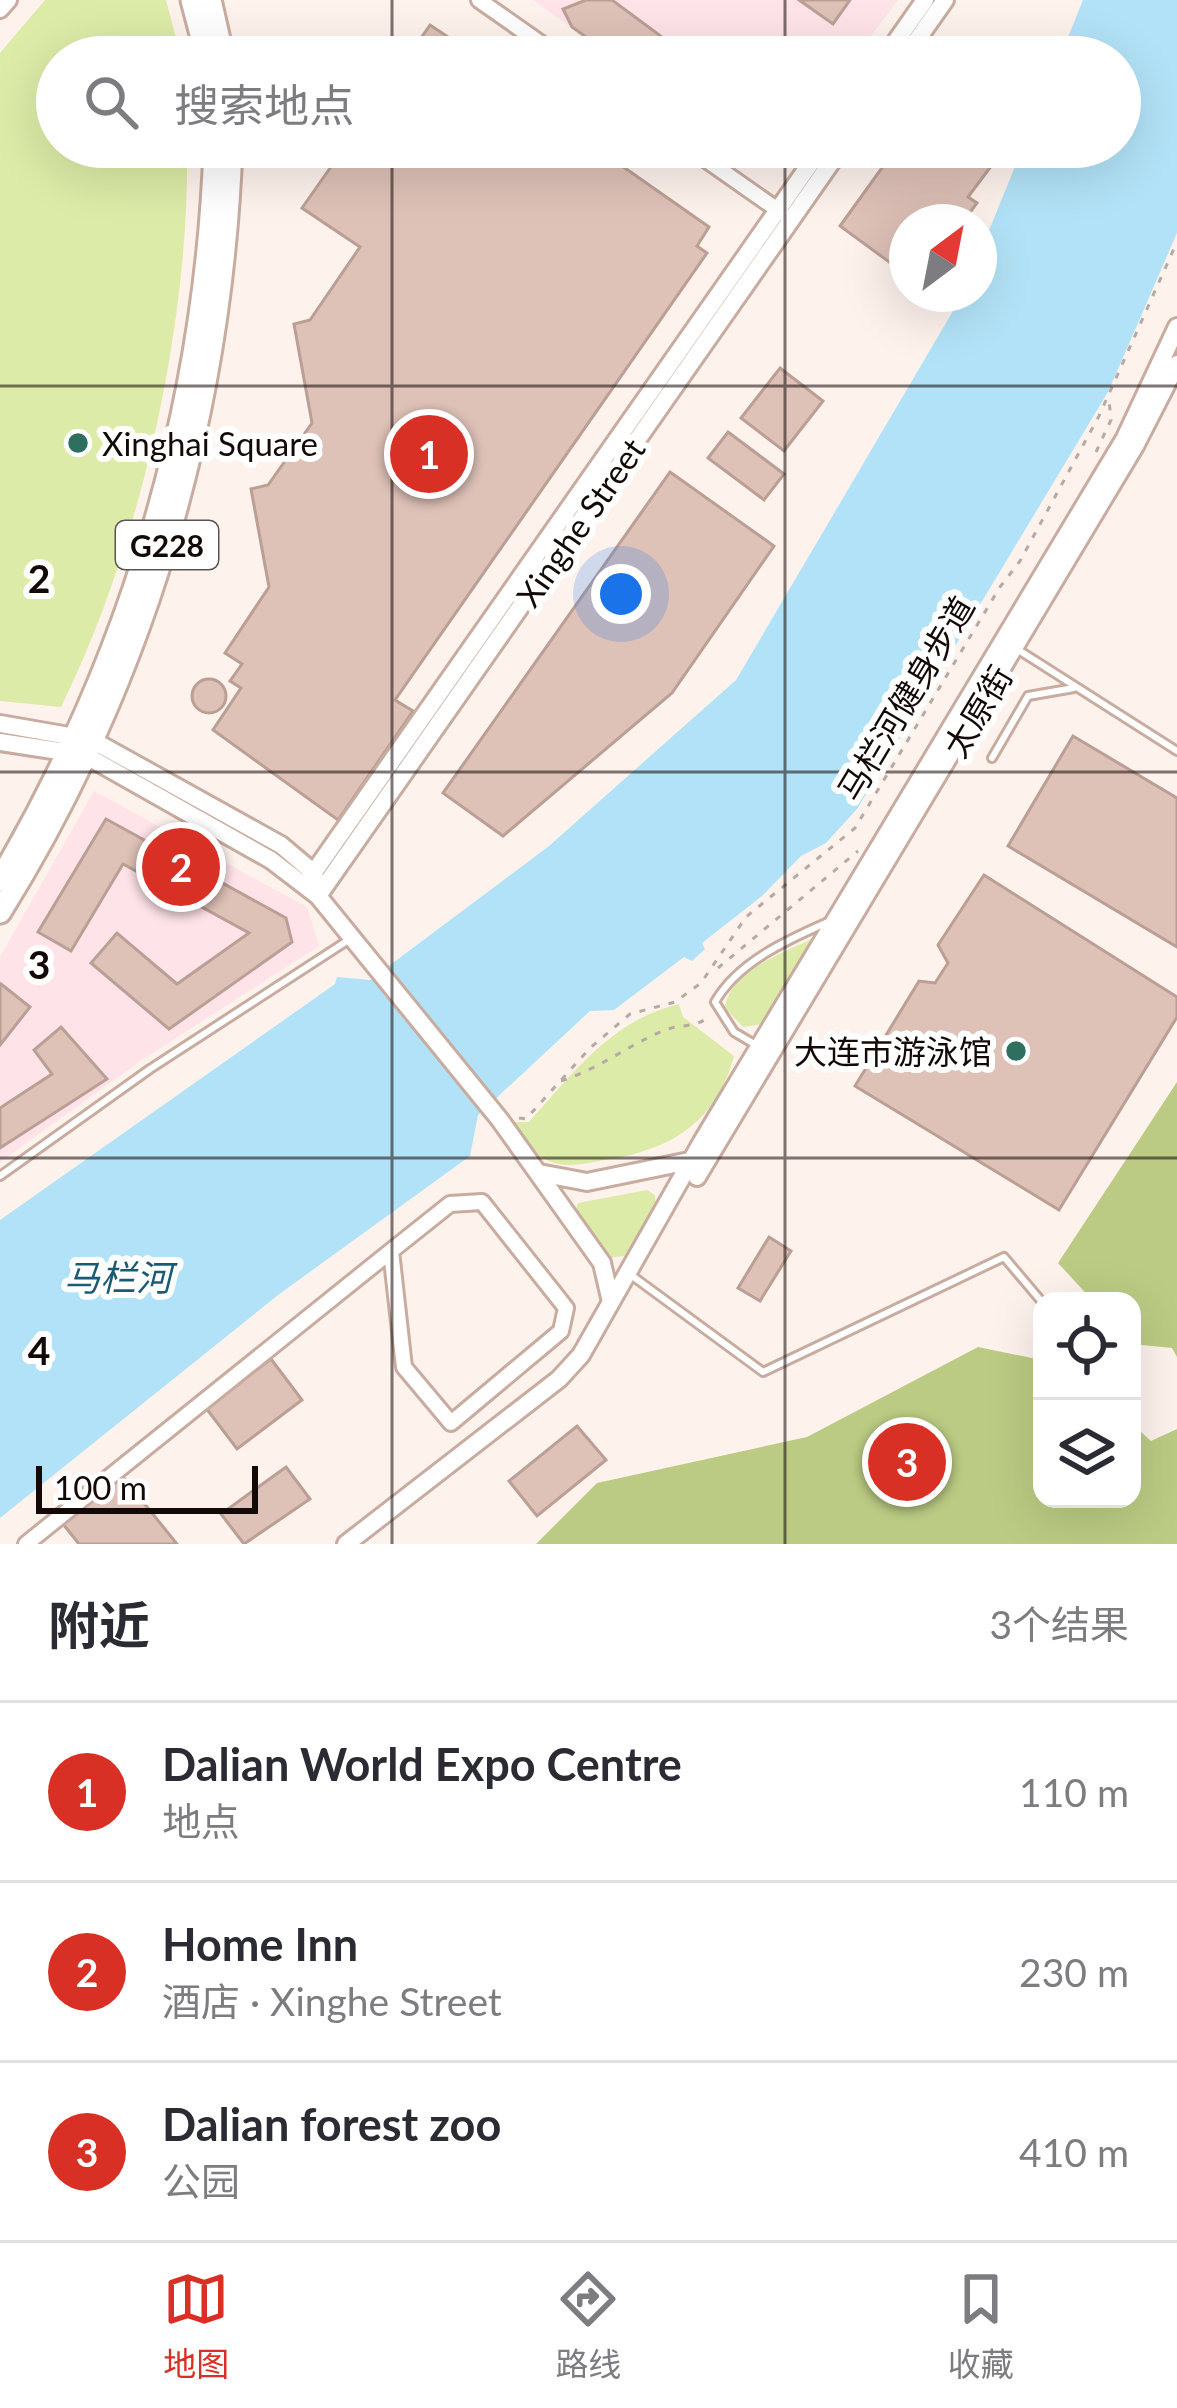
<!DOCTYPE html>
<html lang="zh">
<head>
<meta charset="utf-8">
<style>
	body { margin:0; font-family:Lato,"Noto Sans SC",sans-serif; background:#f2f2f3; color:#2b2b33 }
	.controls { position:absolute; right:36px; bottom:36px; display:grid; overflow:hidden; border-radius:24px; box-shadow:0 12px 48px #0002 }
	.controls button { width:108px; height:108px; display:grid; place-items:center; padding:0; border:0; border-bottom:3px solid #e1e1e2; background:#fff; color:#2b2b33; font:60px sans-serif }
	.compass { position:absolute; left:889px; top:204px; width:108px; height:108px; border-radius:50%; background:#fff; box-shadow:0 12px 48px #0002; rotate:32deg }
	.scale { position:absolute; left:36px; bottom:30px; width:222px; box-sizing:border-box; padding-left:12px; border:6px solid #130a07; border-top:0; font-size:33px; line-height:42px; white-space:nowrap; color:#130a07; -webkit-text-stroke:9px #fff; paint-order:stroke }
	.you { position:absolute; left:621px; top:594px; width:42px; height:42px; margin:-30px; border:9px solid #fff; border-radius:50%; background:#1a73e8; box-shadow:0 0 0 18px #1a73e833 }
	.badge { display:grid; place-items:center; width:78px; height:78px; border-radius:50%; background:#d93025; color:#fff; font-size:39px; font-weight:700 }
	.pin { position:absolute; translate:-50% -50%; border:6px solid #fff; box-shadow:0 3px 12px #0006 }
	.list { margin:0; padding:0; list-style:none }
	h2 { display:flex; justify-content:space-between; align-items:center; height:156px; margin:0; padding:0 48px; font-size:51px }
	h2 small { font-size:39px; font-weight:400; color:#7c7c81 }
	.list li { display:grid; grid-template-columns:78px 1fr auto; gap:36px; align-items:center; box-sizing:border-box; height:180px; padding:0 48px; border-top:3px solid #e1e1e2 }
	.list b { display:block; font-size:45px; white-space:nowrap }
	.list p { margin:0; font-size:39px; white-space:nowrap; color:#7c7c81 }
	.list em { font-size:39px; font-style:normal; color:#7c7c81 }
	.icon { flex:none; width:66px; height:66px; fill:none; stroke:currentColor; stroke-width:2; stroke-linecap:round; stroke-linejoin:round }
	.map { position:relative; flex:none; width:1177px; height:1544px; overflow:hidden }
	.search { position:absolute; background:#fff; box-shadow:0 12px 48px #0002; left:36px; right:36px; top:36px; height:132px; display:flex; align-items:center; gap:30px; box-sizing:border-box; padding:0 42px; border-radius:66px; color:#7c7c81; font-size:45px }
	.sheet { height:696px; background:#fff }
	nav { display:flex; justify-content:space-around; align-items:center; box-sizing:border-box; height:168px; border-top:3px solid #e1e1e2; background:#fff; font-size:33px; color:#7c7c81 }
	nav a { display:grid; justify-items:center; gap:6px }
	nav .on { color:#d93025 }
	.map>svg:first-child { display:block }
	.commercial { fill:#fee3e8 }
	.green { fill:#dceba7 }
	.forest { fill:#bbcb83 }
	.water { fill:#b2e2f7 }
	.building { fill:#dec1b7; stroke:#bb9f95; stroke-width:3 }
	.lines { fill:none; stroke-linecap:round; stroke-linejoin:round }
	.service-casing { stroke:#c8aca0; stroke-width:12 }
	.minor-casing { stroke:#c8aca0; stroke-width:20 }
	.tertiary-casing { stroke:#c8aca0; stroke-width:22 }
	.trunk-casing { stroke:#c8aca0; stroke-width:27 }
	.path { stroke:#b5aaa5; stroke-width:3; stroke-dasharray:6 9; stroke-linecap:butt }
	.service { stroke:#fff; stroke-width:6 }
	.minor { stroke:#fff; stroke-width:14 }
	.tertiary { stroke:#fff; stroke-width:16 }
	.trunk { stroke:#fff; stroke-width:21 }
	.grid { fill:none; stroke:#130a07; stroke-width:3; stroke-opacity:0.55 }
	.poi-dot { fill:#2e6f5f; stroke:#fff; stroke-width:4.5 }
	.labels { text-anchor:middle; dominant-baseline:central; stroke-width:12; stroke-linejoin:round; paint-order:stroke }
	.shield { fill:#fff; stroke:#5a5451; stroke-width:3 }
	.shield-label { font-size:30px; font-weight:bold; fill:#130a07 }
	.poi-label { font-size:33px; fill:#130a07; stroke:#fff; text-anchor:start }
	.street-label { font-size:33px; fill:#130a07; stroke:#fff }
	.water-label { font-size:36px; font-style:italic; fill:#195b74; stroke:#fff }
	.grid-label { font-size:39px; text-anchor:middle; font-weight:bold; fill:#130a07; stroke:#fff; stroke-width:12; stroke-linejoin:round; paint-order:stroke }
</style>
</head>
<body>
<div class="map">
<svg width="1177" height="1544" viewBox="0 0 1177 1544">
	<rect width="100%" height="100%" fill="#fef2ed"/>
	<path class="commercial" d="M533,0H898L855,57H612Z
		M94,791L307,907L319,946L142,1060L0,1162V957Z"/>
	<path class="green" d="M45,0H166L181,57H57V147H187C190,324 140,548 61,707L0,701V53Z
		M812,939L763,1024L743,1027L725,1008C729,972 782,953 812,939Z
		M679,1004L683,1017L734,1056C716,1124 669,1150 605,1160C587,1163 566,1169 549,1161C531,1153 521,1137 509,1122H529C572,1074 613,1019 679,1004Z
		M647,1190L655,1195L656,1205L625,1256L606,1258L575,1212L578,1203Z"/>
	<path class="forest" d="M1177,1082V1357L1172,1348L1132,1344V1301H1093L1058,1263Z
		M978,1347L1042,1360V1499H1132V1424L1151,1441L1177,1429V1544H536L597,1483L807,1437Z"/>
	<path class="water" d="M1083,0H1177V233L1108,392L857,809L826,843L801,856L762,896L702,943L705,949L692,961L684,957L614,1010L590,1011L478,1115L470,1156L278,1295L0,1518V1220L335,984L337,977L370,980L549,846L736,680L963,294H979V255L1023,147H1120V57H1060Z"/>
	<path class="building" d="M586,0H612L689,57H614L572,27L563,9Z
		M799,0H850L833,24Z
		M430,25L478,57H408Z
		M345,147H595L709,227L697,246L707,253L395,700L413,711L338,820L213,730L241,688L230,681L242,664L225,653L269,587L251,489L268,485L312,423L294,324L310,320L360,247L302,208Z
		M897,147H984L978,155L992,165L968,197L977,203L963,222H907V275L840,226Z
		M780,368L823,401L784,451L741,418Z
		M728,432L784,474L764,500L708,458Z
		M670,472L774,546L672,693L503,836L443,793Z
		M192 696a17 17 0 1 1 34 0a17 17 0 1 1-34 0Z
		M1073,736L1177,798V947L1008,846Z
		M106,819L286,918L292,942L169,1029L91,963L117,933L177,984L249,933L123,864L71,951L38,932Z
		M984,875L1177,997V1017L1059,1210L855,1086L919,981L935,983L948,963L938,945Z
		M1,984L30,1007L0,1045V986Z
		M61,1027L107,1079L0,1148V1108L52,1074L34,1050Z
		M769,1237L791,1251L760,1301L738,1288Z
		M271,1359L302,1400L237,1449L206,1408Z
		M577,1426L606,1460L537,1516L509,1481Z
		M286,1467L310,1499L244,1544L221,1514Z
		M118,1471L177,1544H79L59,1519Z"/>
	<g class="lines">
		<defs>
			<path id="service" d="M1017,649L1177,751
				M992,758L1028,696L1074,688
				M756,1045L734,1032L715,1002C738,962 787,940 828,922
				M0,1176L150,1069L350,939
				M631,1275L763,1372L1004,1257L1042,1302"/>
			<path id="minor" d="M479,0L560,57
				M688,147L782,213
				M26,1544L391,1251L450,1204L482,1202L566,1308L561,1331L451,1423L404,1367L391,1251"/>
			<path id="tertiary" d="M0,9L8,0
				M885,57L925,0
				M905,57L945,0
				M0,724L92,740L281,845L314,873L316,884
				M0,742L85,755L271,860L318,896L500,1120L602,1263L611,1302
				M305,885L822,147
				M318,896L842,147
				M539,1173L587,1182L699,1159
				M697,1177L1135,446L1177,364
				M346,1544L559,1379L581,1355L703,1140L1125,438L1177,327"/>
			<path id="trunk" d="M192,0L207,57
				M210,0L223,57
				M0,880C132,656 206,407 215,147
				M0,912C144,681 221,418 231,147"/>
		</defs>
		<use href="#service" class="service-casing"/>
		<use href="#minor" class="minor-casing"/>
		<use href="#tertiary" class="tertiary-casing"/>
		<use href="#trunk" class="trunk-casing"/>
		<path class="path" d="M1096,452L1111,420L1109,400
			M718,968L858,851
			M561,1081C601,1068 630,1044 665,1030C680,1024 698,1028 709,1016
			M519,1118L526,1119L590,1048L630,1014L675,1002L701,983L746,917L855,828L1000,587L1020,561L1099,416L1177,242"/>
		<use href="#service" class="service"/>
		<use href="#minor" class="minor"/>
		<use href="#tertiary" class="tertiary"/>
		<use href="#trunk" class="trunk"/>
	</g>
	<path class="grid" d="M392,0V57M785,0V57M392,147V1544M785,147V1544M0,386H1177M0,772H1177M0,1158H1177"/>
	<g class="poi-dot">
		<circle cx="78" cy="443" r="12"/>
		<circle cx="1016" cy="1051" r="12"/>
	</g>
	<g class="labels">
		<rect class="shield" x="116" y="521" width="102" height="48" rx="9"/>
		<g class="shield-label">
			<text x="167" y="545">G228</text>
		</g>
		<g class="poi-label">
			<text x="102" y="443">Xinghai Square</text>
			<text x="992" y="1051" text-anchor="end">大连市游泳馆</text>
		</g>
		<g class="street-label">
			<text transform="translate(580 522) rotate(-55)">Xinghe Street</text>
			<text transform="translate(905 698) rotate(-59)">马栏河健身步道</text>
			<text transform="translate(977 711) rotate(-59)">太原街</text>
		</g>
		<g class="water-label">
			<text x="118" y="1277">马栏河</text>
		</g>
	</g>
	<g class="grid-label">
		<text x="39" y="593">2</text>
		<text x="39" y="979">3</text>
		<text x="39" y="1365">4</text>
	</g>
</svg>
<div class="controls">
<button><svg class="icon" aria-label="locate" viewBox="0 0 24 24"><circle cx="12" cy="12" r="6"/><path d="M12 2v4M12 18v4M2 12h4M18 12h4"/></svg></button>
<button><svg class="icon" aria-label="layers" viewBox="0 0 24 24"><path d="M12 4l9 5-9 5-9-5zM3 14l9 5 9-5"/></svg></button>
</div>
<svg class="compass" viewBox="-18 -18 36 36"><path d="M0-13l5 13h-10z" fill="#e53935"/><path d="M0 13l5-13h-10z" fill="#7c7c81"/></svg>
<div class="scale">100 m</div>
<div class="you"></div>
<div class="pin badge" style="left:429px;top:454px">1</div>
<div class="pin badge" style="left:181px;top:867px">2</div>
<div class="pin badge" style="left:907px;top:1462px">3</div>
<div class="search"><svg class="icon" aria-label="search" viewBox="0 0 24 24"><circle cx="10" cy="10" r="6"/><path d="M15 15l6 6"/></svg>搜索地点</div>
</div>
<section class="sheet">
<h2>附近<small>3个结果</small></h2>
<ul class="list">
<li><span class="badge">1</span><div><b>Dalian World Expo Centre</b><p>地点</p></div><em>110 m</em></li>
<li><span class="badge">2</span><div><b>Home Inn</b><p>酒店 · Xinghe Street</p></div><em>230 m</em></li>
<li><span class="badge">3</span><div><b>Dalian forest zoo</b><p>公园</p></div><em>410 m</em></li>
</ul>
</section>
<nav>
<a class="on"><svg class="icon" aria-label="map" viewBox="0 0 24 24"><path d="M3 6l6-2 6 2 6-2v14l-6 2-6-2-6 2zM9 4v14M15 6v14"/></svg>地图</a>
<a><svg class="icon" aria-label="directions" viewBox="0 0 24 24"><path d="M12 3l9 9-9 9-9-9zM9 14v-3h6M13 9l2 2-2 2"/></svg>路线</a>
<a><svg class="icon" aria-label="saved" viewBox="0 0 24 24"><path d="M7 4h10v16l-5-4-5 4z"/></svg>收藏</a>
</nav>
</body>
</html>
